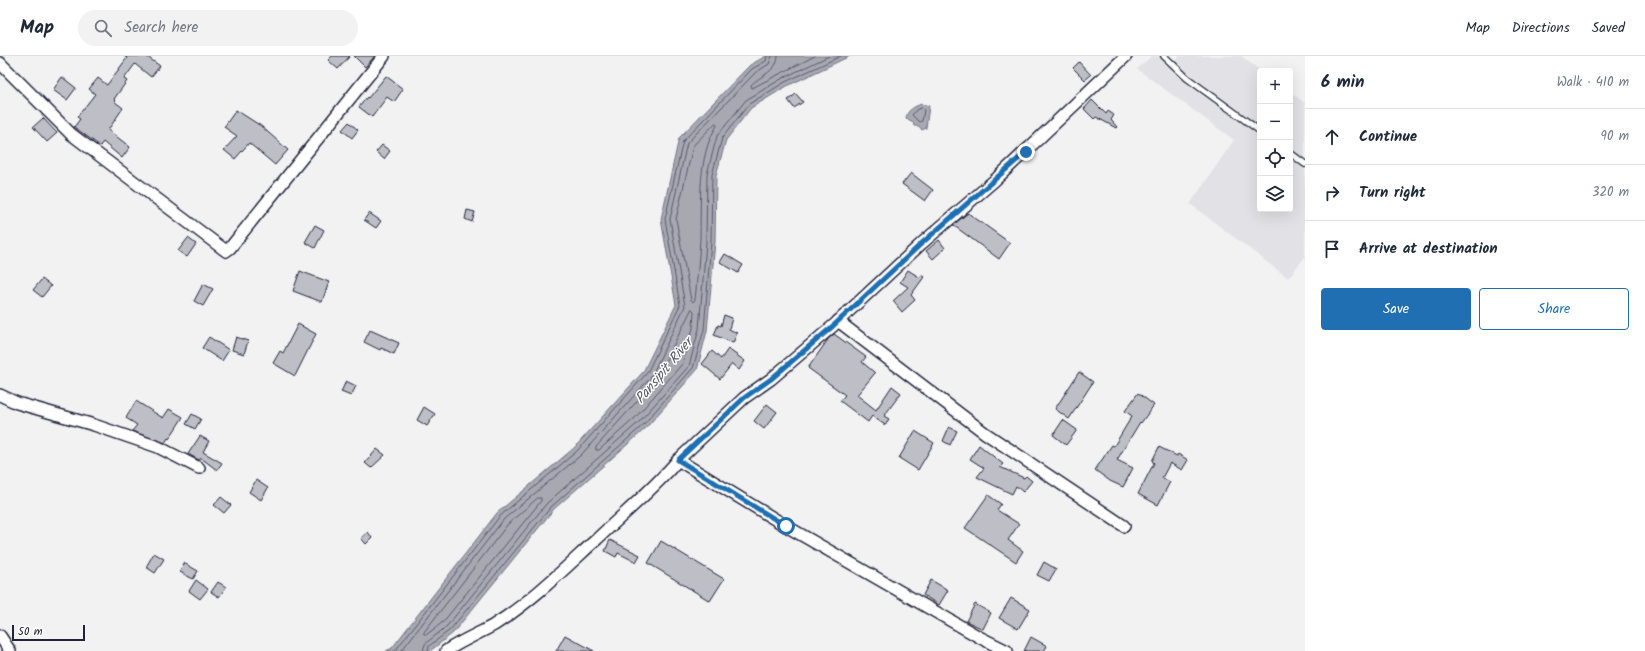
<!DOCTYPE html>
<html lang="en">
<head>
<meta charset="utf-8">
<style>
	body { margin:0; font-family:Kalam,sans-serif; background:#f2f2f3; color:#1f2937 }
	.controls { position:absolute; right:12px; top:12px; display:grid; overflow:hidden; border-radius:4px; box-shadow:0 4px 16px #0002 }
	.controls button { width:36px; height:36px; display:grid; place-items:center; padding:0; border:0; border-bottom:1px solid #e0e1e3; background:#fff; color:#1f2937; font:20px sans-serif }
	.scale { position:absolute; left:12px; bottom:10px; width:73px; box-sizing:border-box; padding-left:4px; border:2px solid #22223b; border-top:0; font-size:11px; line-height:14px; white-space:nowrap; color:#22223b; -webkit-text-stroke:3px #fff; paint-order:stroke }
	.stop { position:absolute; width:12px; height:12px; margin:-9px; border:3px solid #1f6fb2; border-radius:50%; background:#fff }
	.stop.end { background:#1f6fb2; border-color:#fff; box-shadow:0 1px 4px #0008 }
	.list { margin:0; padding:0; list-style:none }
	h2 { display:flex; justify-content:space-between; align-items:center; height:52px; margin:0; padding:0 16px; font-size:17px }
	h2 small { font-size:13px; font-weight:400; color:#747a83 }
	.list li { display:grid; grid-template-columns:26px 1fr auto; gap:12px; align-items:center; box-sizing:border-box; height:56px; padding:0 16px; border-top:1px solid #e0e1e3 }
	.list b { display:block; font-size:15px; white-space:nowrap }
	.list em { font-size:13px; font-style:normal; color:#747a83 }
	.actions { display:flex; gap:8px; padding:12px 16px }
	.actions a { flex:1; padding:9px 0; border:1px solid #1f6fb2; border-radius:4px; text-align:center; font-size:14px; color:#1f6fb2 }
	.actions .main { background:#1f6fb2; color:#fff }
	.icon { flex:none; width:22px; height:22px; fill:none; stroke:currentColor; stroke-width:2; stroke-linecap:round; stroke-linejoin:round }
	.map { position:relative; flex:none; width:1305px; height:595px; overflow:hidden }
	header { display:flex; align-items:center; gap:24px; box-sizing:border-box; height:56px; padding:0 20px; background:#fff; border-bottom:1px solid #e0e1e3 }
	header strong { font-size:19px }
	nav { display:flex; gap:22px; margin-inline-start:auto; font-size:14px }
	.search { width:280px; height:36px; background:#f2f2f3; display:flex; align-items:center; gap:10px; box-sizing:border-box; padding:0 14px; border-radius:22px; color:#747a83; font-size:15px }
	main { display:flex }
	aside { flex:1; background:#fff }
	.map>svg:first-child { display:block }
	.built { fill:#e2e2e6 }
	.water { fill:#a8a8b2; stroke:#727282 }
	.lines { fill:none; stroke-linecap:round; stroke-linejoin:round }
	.shore { stroke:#58586b; stroke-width:1 }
	.building { fill:#bebec6; stroke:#22223b }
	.service-casing { stroke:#22223b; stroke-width:8 }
	.minor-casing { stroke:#22223b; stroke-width:14 }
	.service { stroke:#fff; stroke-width:5.5 }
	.minor { stroke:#fff; stroke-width:11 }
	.route { stroke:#1f6fb2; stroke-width:5 }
	.labels { text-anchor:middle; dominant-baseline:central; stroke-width:3; stroke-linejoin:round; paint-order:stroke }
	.water-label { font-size:14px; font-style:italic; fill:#58586b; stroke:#fff }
</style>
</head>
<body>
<header>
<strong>Map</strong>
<div class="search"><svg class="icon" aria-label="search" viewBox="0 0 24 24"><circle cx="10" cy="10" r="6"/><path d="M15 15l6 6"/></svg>Search here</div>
<nav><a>Map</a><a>Directions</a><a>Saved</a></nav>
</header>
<main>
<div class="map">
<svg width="1305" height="595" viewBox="0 0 1305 595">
	<rect width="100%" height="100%" fill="#f2f2f3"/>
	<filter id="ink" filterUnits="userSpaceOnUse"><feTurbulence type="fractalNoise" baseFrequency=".025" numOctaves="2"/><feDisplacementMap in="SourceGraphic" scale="8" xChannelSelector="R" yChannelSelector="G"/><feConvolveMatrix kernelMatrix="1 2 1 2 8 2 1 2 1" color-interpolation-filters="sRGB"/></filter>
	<g filter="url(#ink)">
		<path class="built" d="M1152,0H1169L1175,6L1180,0H1241L1261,15H1260V153H1290V36L1305,47V201L1288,222L1190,148L1234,84L1137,13Z"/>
		<path class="water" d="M766,0H850L787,30L751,52L726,84L716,119L715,186L707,275L697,314L645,373L554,453L453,577L430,595H386L392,592L497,457L574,392L643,316L676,249L661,163L679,82L750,9Z
			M921,48L929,50L926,72L922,74L919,70H914L913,66L906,62C907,54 914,51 921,48Z"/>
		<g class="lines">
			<path class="shore" d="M778,0C778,15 761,19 751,29L752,32L815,0
				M922,52L924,54L922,65L919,66L912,59L916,54Z
				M716,67L717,70C697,99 701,148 700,183C699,203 697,224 695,244L693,246L691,244L676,163L693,90Z
				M692,253L694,255L693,272L683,307L635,362L599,394H596V391L656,324Z
				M538,442H541V445L443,566L426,579L424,578V576L508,468Z
				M395,595L500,460L577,395L647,317L680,249L665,163L683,85L752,13L766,5L767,0
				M401,595L504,463L581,399L651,321L685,250L670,163L687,87L755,17L769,8L772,0
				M423,595L425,588L447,570L547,447L639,366L689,310L699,273L706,186L707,118L717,80L746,44L783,22L829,0
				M428,595L429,590L450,574L551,451L642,370L693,312L704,274L711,186L712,119L722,82L749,48L785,26L841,0"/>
		</g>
		<path class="building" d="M124,0H146L160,10L151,21L135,8L124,23L127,25L114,43L115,44L114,45L123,52L108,74L130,91L122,102L103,86L100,90L74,71L80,63L77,61L95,38L89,33L98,22L107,29L127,2Z
			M332,0H350L338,13L328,4Z
			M354,0H375L365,11Z
			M1079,6L1091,19L1085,24L1073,12Z
			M386,20L403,33L394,46L387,41L372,61L359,51L367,41L368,42Z
			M62,21L76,32L67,44L53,34Z
			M796,38L803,46L794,52L788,44Z
			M1092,44L1106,58L1108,55L1114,59L1111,64L1117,71L1116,72L1096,61L1094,63L1084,53Z
			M236,54L261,70L288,94L275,109L249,87L235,103L224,94L237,80L224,71Z
			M43,62L57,77L47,86L33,71Z
			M349,66L358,74L352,82L342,74Z
			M382,89L390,95L384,103L376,96Z
			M911,117L933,134L925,145L902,128Z
			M467,154L475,156L472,166L465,163Z
			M369,157L381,165L376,172L364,164Z
			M968,157L1010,187L999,203L953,169Z
			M315,169L324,174L315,192L305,186Z
			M188,182L196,188L187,201L178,195Z
			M939,184L945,192L933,203L926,195Z
			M725,198L743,209L738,217L720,206Z
			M908,214L919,221L921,219L924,221L911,239L915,244L902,256L893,245L908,231L900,226Z
			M300,215L329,226L322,246L293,235Z
			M42,223L51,230L42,241L33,234Z
			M203,228L213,233L203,250L194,245Z
			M724,259L732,262L729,273L737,277L733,287L714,279L718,269L721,270Z
			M298,268L316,278L295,320L273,307L280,295L283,297Z
			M370,274L399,287L394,298L381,292L380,294L364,286Z
			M834,278L866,301L862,306L875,317L857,339L876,354L892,330L901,337L884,360L889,363L885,369L872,360L868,366L840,345L845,339L808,312L829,282Z
			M209,281L229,294L222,305L202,292Z
			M236,281L248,285L244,298L232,294Z
			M728,293L745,305L739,314L732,308L720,323L702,308L712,295L721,303Z
			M1079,316L1093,326L1069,363L1055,353Z
			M346,325L356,330L351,340L341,336Z
			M1138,337L1154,349L1141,367L1140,366L1117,404L1133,412L1123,431L1110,425L1095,414L1112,389L1114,390L1132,360L1125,355Z
			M136,345L163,362L169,353L183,361L169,383L168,382L165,387L132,375L137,369L126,362Z
			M767,348L777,356L764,373L754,365Z
			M424,351L435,358L427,370L417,364Z
			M192,358L201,363L195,373L186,368Z
			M1063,364L1077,374L1066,389L1053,379Z
			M949,371L957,375L950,389L943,385Z
			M915,375L934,387L918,414L899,402Z
			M200,380L209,385L203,396L222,407L217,414L201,402L199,404L188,398Z
			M979,389L1003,408L1000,411L1024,422L1026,420L1032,425L1023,436L1016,430L1012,438L977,421L984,412L970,403Z
			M1159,391L1177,400L1178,398L1188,404L1182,414L1170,407L1162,422L1170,426L1158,449L1138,438L1154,407L1152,405Z
			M377,393L385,399L371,412L365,407Z
			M256,424L268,432L261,444L249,436Z
			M988,439L1001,448L997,454L1019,468L1008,484L1023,495L1016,506L965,472Z
			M221,441L231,449L224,457L214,449Z
			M368,476L372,482L366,488L361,482Z
			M610,484L640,499L636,506L618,497L616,501L605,495Z
			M661,485L724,523L710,545L648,507Z
			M154,497L164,503L155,517L146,511Z
			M1044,506L1056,513L1049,525L1037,519Z
			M184,507L198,515L193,523L180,516Z
			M196,524L208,533L200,543L189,535Z
			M931,524L948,534L939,549L923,539Z
			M218,526L226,531L219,541L211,536Z
			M1011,542L1030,553L1018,573L999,562Z
			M975,548L991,557L983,573L966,565Z
			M565,579L594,595H556Z
			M1031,581L1047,590L1044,595H1024Z"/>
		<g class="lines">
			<defs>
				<path id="service" d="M1164,0L1187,22L1260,75
					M1290,97L1305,108"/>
				<path id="minor" d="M0,7L71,78L226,195L230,192L384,0
					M838,265L985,377L1124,470
					M0,339L17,347L94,369L158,391L199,412
					M678,404L786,470L981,582L1007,595
					M0,580L10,595
					M446,595C461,585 478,578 494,569C532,545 564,513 597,483C624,457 654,433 678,404L744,342L771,323L833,270L921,188L995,124L1126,0"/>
			</defs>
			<use href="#service" class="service-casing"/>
			<use href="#minor" class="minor-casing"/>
			<use href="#service" class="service"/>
			<use href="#minor" class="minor"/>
		</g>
	</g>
	<g class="lines" filter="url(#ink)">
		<path class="route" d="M786,470L678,404L744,342L771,323L833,270L921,188L1026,96"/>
	</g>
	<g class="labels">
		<g class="water-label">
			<text transform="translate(664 315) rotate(-50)">Pansipit River</text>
		</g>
	</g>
</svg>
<div class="controls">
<button>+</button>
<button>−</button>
<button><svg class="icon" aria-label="locate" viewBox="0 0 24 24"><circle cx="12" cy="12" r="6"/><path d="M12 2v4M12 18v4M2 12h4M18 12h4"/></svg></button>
<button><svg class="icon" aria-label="layers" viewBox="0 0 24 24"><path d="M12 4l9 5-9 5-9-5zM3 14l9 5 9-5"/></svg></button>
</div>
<div class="scale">50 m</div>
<div class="stop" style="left:786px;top:470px"></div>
<div class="stop end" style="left:1026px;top:96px"></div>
</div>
<aside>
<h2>6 min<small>Walk · 410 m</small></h2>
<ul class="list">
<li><svg class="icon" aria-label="ahead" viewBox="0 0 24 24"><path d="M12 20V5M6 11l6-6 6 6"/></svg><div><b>Continue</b></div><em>90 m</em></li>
<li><svg class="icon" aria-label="right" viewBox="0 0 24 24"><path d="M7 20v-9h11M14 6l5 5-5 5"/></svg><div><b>Turn right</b></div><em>320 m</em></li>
<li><svg class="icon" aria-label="arrive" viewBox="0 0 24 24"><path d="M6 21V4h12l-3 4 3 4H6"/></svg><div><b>Arrive at destination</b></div></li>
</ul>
<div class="actions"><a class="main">Save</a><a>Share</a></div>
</aside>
</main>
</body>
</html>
